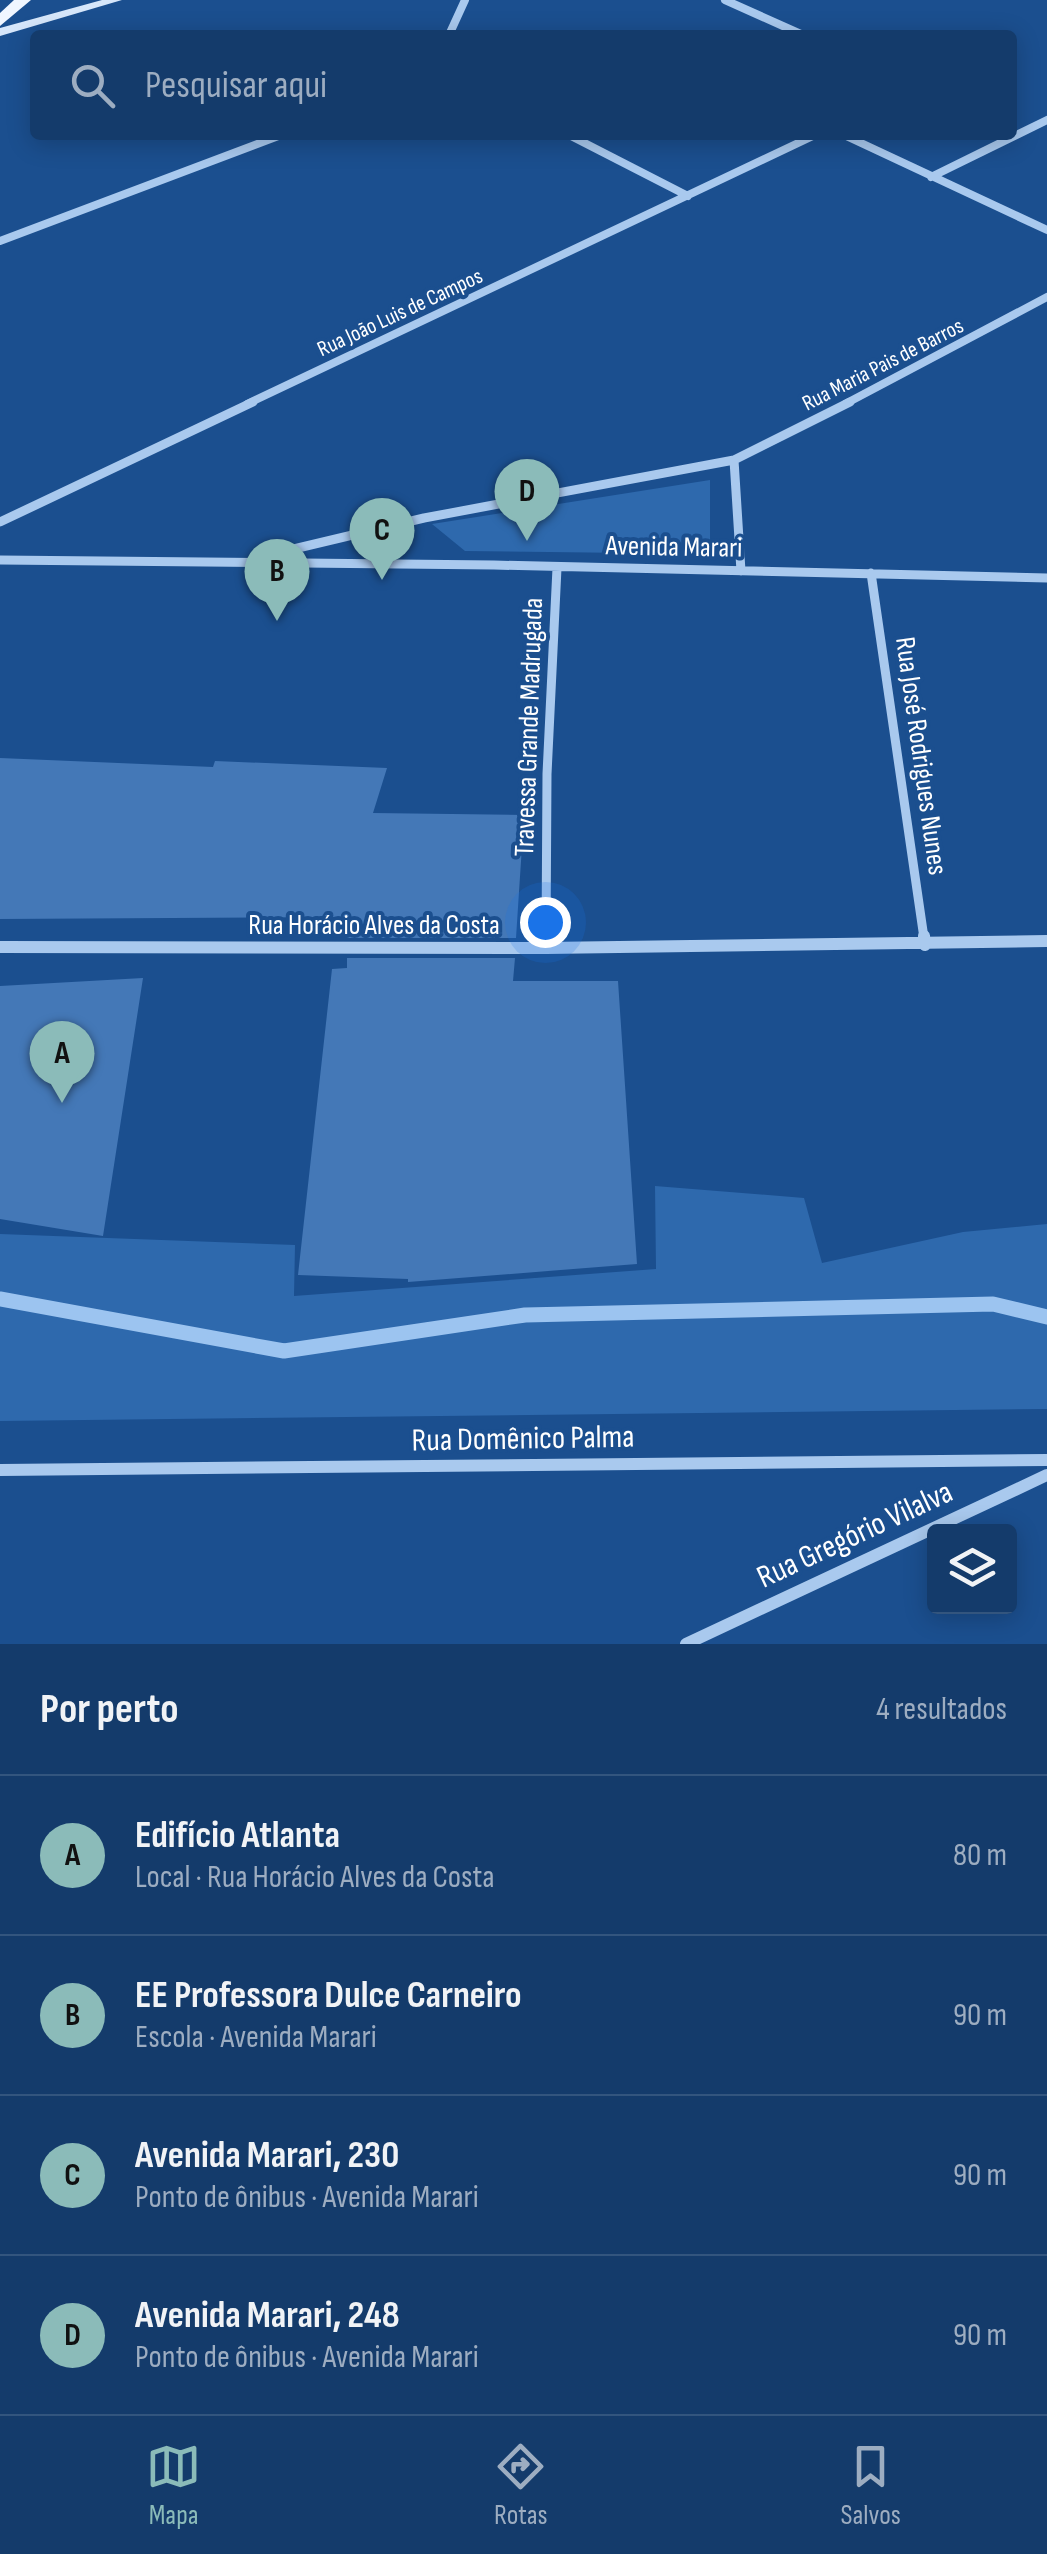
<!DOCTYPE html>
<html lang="pt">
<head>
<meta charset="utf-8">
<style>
	body { margin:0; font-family:"Sofia Sans Condensed",sans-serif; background:#1d4271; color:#f1f3f6 }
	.controls { position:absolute; right:30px; bottom:30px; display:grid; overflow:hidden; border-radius:10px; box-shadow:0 5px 25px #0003 }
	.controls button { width:90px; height:90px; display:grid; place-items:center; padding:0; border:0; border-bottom:2px solid #33557e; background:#143b6b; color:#f1f3f6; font:50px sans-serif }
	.you { position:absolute; left:545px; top:922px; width:35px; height:35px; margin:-25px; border:8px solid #fff; border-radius:50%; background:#1a73e8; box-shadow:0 0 0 15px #1a73e833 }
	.badge { display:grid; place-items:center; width:65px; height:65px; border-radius:50%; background:#8bbbb9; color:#111; font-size:32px; font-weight:700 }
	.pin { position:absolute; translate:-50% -82px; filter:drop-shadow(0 2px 5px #0008) }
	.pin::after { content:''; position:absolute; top:52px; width:35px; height:30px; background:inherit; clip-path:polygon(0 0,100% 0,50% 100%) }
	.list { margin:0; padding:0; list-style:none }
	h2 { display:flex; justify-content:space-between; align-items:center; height:130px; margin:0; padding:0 40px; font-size:42px }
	h2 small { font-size:32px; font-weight:400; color:#9dadc1 }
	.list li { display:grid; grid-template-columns:65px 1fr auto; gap:30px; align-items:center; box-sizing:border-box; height:160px; padding:0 40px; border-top:2px solid #33557e }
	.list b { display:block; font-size:38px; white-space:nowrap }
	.list p { margin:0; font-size:32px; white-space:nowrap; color:#9dadc1 }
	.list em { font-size:32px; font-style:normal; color:#9dadc1 }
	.icon { flex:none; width:55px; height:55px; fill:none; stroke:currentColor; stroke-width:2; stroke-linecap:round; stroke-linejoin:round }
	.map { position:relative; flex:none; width:1047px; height:1644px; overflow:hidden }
	.search { position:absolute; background:#143b6b; box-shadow:0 5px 25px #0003; left:30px; right:30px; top:30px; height:110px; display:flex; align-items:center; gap:25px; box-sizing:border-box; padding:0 35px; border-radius:10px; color:#9dadc1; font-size:38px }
	.sheet { height:770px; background:#143b6b }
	nav { display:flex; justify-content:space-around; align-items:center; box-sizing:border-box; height:140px; border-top:2px solid #33557e; background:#143b6b; font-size:28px; color:#9dadc1 }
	nav a { display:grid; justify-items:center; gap:5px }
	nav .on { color:#8bbbb9 }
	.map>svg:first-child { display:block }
	.green { fill:#2e69ad }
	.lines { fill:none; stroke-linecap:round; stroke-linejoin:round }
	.stream { stroke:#9cc4f0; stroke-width:15 }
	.building { fill:#4478b7 }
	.street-far2 { stroke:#a9c9ee; stroke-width:8 }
	.street-far1 { stroke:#a9c9ee; stroke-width:9 }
	.street { stroke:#a9c9ee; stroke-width:12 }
	.secondary { fill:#d6e6fa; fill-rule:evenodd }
	.primary { fill:#f0f6ff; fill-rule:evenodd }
	.labels { text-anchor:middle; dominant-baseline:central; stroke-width:8; stroke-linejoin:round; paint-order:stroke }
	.far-street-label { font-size:22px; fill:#fff; stroke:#1b4f8f }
	.street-label { font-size:28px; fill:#fff; stroke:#1b4f8f }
	.near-street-label { font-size:32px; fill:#fff; stroke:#1b4f8f }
</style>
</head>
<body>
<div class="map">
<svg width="1047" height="1644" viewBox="0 0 1047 1644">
	<rect width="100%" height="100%" fill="#1b4f8f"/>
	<path class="green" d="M710,480V554L465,551L432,524Z
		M655,1186L804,1198L822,1263L963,1232L1047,1224V1409L0,1421V1234L295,1245L294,1296L656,1269Z"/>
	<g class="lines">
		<path class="stream" d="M0,1299L284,1351L525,1315L993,1304L1047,1317"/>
	</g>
	<path class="building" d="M0,758L213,767L215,761L387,768L373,813L524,815L516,938H346V917L0,919Z
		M347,958H515L513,981H618L637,1264L408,1282V1279L298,1275L332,969L347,968Z
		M143,978L103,1236L0,1219V986Z"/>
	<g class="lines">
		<path class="street-far2" d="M725,0L803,35
			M449,35L465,0
			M569,135L688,196
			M844,135L1047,230
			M931,177L1047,120
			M0,241L281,135
			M247,404L815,135
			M845,404L1047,297"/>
		<path class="street-far1" d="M734,460L741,571
			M0,522L253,402
			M260,557L424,518L734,460L850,402
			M0,560L494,565L1047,578
			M871,573L924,938
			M546,938L547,774L557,568"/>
		<path class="street" d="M924,936L925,945
			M0,947L546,948L1047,941
			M546,948V936
			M0,1470L1047,1460
			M686,1644L1047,1475"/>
		<path class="secondary" d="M102,0H122L0,36V28Z"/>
		<path class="primary" d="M14,0H31L0,26V13Z"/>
	</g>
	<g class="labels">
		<g class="far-street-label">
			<text transform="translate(400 313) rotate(-25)">Rua João Luis de Campos</text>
			<text transform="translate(883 365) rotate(-27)">Rua Maria Pais de Barros</text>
		</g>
		<g class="street-label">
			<text transform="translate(674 547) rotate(1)">Avenida Marari</text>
			<text transform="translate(529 727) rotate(-88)">Travessa Grande Madrugada</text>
			<text transform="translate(921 756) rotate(82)">Rua José Rodrigues Nunes</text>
			<text x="374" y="925">Rua Horácio Alves da Costa</text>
		</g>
		<g class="near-street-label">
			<text transform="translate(523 1439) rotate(-1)">Rua Domênico Palma</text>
			<text transform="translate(855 1535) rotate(-25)">Rua Gregório Vilalva</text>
		</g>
	</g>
</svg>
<div class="controls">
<button><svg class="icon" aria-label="layers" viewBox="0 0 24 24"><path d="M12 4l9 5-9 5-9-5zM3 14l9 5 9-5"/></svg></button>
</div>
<div class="you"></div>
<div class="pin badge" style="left:62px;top:1103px">A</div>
<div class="pin badge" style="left:277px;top:621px">B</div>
<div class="pin badge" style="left:382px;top:580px">C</div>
<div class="pin badge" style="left:527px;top:541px">D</div>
<div class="search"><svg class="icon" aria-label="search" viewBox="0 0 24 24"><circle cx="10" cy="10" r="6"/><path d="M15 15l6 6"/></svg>Pesquisar aqui</div>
</div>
<section class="sheet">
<h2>Por perto<small>4 resultados</small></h2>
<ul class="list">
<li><span class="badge">A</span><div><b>Edifício Atlanta</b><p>Local · Rua Horácio Alves da Costa</p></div><em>80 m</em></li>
<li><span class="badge">B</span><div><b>EE Professora Dulce Carneiro</b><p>Escola · Avenida Marari</p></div><em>90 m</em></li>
<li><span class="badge">C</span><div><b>Avenida Marari, 230</b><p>Ponto de ônibus · Avenida Marari</p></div><em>90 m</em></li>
<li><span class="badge">D</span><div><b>Avenida Marari, 248</b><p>Ponto de ônibus · Avenida Marari</p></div><em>90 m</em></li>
</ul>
</section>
<nav>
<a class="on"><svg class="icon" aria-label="map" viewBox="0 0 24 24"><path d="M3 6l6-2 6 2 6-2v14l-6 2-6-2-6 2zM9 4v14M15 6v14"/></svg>Mapa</a>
<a><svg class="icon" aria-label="directions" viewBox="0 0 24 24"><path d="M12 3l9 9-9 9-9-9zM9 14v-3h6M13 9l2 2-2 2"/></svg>Rotas</a>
<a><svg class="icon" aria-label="saved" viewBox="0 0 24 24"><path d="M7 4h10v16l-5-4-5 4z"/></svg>Salvos</a>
</nav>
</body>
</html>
